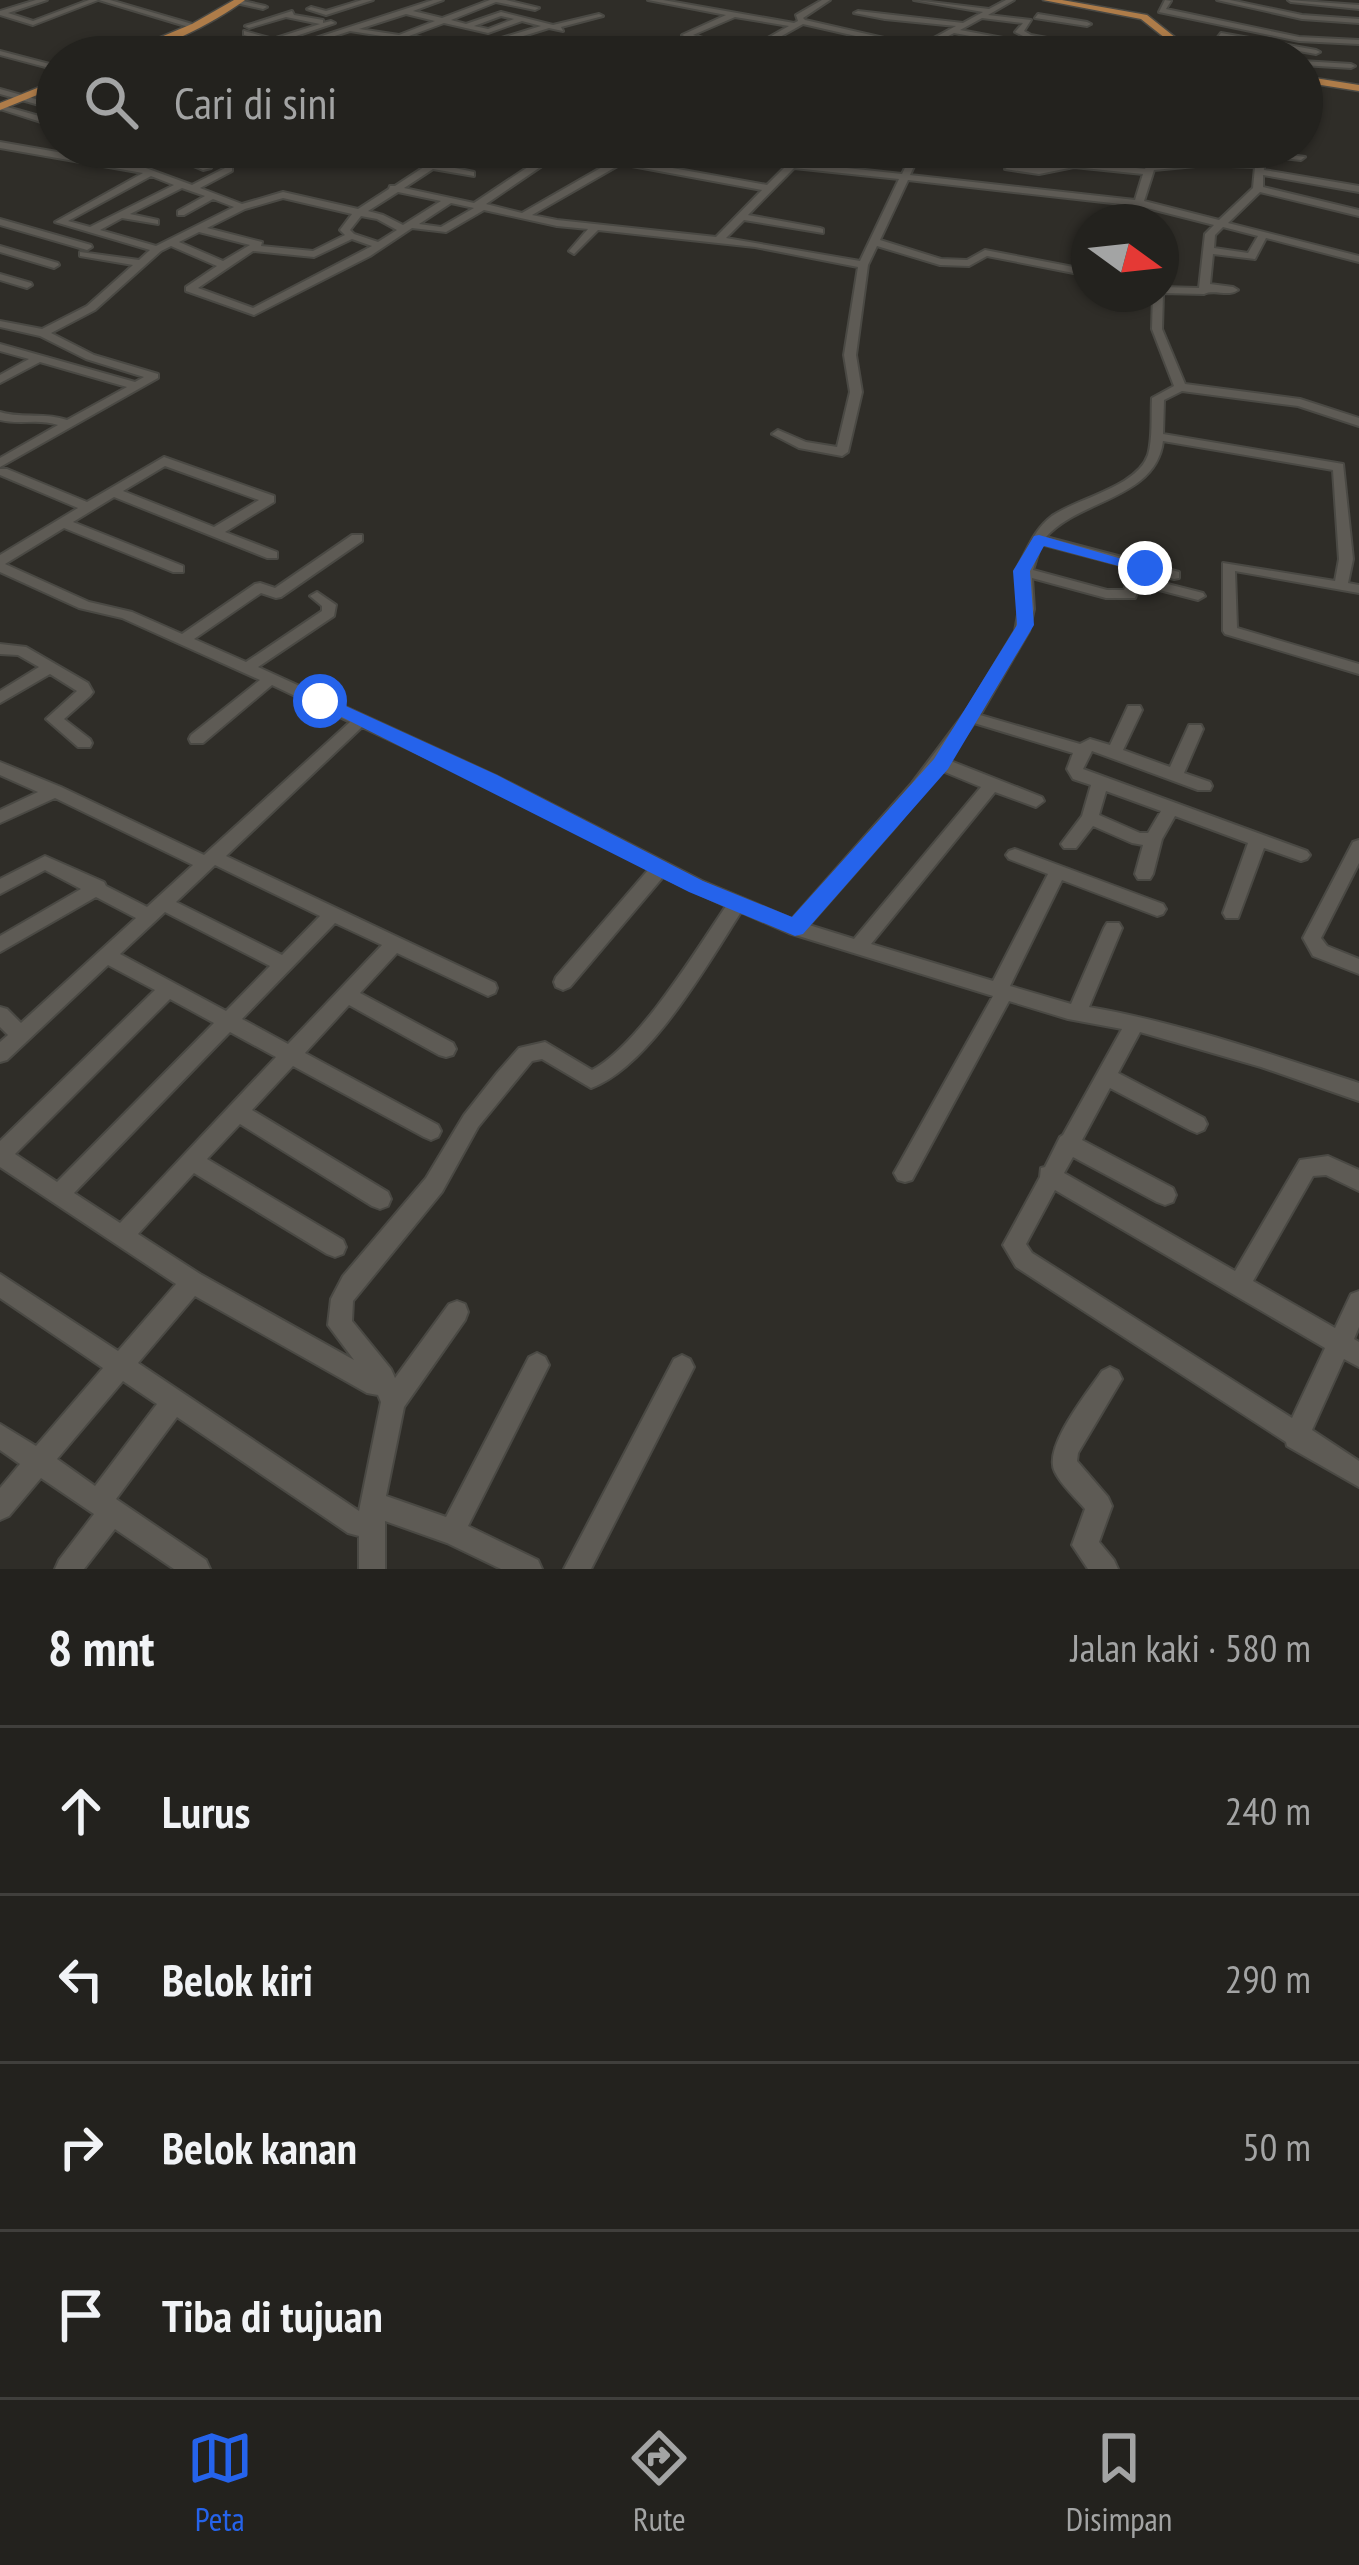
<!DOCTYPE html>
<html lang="id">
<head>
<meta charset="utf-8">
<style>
	body { margin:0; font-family:"PT Sans Narrow",sans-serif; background:#2f2f2b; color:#f1f3f6 }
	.compass { position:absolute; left:1071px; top:204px; width:108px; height:108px; border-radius:50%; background:#23221e; box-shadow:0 3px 9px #0004; rotate:105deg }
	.stop { position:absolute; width:36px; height:36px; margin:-27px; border:9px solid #2563eb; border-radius:50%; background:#fff }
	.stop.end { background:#2563eb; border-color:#fff; box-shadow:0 3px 12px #0008 }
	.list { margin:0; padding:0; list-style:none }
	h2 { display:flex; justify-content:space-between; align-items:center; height:156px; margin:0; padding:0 48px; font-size:51px }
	h2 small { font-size:39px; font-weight:400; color:#a3a4a4 }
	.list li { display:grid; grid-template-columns:78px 1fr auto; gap:36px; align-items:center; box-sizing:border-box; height:168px; padding:0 48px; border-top:3px solid #403f3c }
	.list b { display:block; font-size:45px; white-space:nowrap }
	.list em { font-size:39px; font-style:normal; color:#a3a4a4 }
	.icon { flex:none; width:66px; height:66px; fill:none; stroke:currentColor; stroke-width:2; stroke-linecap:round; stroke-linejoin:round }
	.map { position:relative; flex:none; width:1359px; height:1569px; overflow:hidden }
	.search { position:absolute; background:#23221e; box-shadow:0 3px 9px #0004; left:36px; right:36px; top:36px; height:132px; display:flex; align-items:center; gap:30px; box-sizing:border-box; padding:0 42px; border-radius:66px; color:#a3a4a4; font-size:45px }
	.sheet { height:828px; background:#23221e }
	nav { display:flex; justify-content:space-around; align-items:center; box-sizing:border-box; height:168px; border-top:3px solid #403f3c; background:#23221e; font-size:33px; color:#a3a4a4 }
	nav a { display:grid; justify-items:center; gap:6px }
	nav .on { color:#2563eb }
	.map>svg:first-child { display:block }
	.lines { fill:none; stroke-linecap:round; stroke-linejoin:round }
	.canal { fill:#0f1a03; fill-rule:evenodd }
	.minor-casing { stroke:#4a4944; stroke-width:4 }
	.major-casing { stroke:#4a4944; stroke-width:3 }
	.minor { fill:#5e5b55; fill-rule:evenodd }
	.major { fill:#ae7c49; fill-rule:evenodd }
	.route { fill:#2563eb }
</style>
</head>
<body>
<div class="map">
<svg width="1359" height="1569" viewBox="0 0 1359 1569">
	<rect width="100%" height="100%" fill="#2f2d28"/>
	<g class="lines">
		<path class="canal" d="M1299,0L1359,4V8L1303,2Z"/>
		<defs>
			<path id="minor" d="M36,0H47L8,13L33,21L89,0H98L33,25L0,15V11Z
				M99,0H110L199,26L192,28Z
				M239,0L265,6L267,7L263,9L236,3Z
				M362,0H373L326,15L307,9L311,7L326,11Z
				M433,0H443L413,11L442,18L490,0H506L539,8L535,10L496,2L451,20L466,24L501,12L553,25L599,14L603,16L561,27L563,31L549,28L485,48L482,44L541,26L522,21L488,33L444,23L409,36L423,38L420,42L350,31L292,50L244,57H211L152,42L156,40L224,56L284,47L244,35V31L273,39L320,24L286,17L249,28L245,26L292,11L294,15L323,20V23L331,21L335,23L281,41L291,46ZM406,14L435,21L399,35L359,29ZM501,16L514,19L488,29L474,26Z
				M648,0H663L794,23L798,21L796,15L822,0H830L803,18L805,20L919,46L956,26L885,19L854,13L858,11L963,23L983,12L914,0L989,9L1006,0H1014L988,15L1031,20L1024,31L1031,35L1148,57H1131L1032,39L1003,57H994L1013,44L954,33L918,52L932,57H918L907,53L913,49L803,24L753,52L778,57C744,57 712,49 682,35L726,15ZM735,17L789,26L745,51L693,35ZM982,18L1023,23L1015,32L1025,37L1019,41L960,30Z
				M1165,0L1171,1L1166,9L1299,37L1359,40V44L1299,41L1159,12Z
				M1217,0H1230L1302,15L1359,19V23L1302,19Z
				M1288,0L1359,5V9L1291,2Z
				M1038,14L1087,22L1091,24L1087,26L1035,18Z
				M1221,33L1316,50L1320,52L1316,54L1218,37Z
				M1220,45L1247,50L1248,52L1244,54L1217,49Z
				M0,51L57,66V70L0,55Z
				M1302,61L1351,64L1355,66L1351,68L1302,65Z
				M0,89L57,105V110L0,94Z
				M0,105L57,121V127L0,109Z
				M0,142L143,167L192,185L229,166L232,167V171L200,188L242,204L283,192L358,209L389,189L390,186H395L427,165L426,156L436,147H445L435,157L436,164L474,172V176L433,169L404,188L474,203L558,147L618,158L638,147H648L628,160L767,185L786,166L701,147H718L792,162L902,174L915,147H923L910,175L1135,200L1143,174L1074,167L1039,174L1005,169L1010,166L1039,168L1074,161L1145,169L1152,147H1160L1155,164L1206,159L1255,162L1251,147H1259L1261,151L1305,157L1301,160L1263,156L1264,170L1359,186V192L1263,175V187L1359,210V216L1260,192L1228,223L1359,256V262L1266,238L1255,259L1213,254L1210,284L1233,287L1238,290C1229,297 1214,289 1204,294L1163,293L1162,329L1185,384L1300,399L1359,418V426L1298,406L1182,391L1164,400L1163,434L1343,464L1353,559L1348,583L1359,585V593L1235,571L1237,628L1359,664V674L1225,634L1223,631V563L1335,581L1339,559L1333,470L1163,441C1156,499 1079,499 1046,537L1179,572V578L1174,579L1041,544L1033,570L1107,590H1124L1128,580L1140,577L1203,593L1205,596L1198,600L1140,585L1135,598H1106L1032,578L1034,609L1029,631L980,715L1080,744L1090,739L1110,745L1128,706H1140L1142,710L1123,750L1170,767L1189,725H1201L1203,729L1184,773L1210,782L1212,786L1210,790H1198L1092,751L1083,769L1307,851L1310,855L1307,859L1301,861L1264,848L1238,918H1226L1223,913L1248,843L1175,816L1162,839L1153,874L1150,879H1138L1135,874L1143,845L1132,843L1093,826L1076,848H1064L1061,844L1082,816L1091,785L1073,779L1067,769L1073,753L974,723L948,760L1042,797L1044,801L1036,807L995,792L871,944L993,981L1048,874L1009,859L1006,855L1009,851L1015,849L1163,904L1166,909L1163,914L1157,916L1062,880L1010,986L1071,1004L1104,928L1107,923H1119L1122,928L1089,1007C1181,1023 1270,1054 1359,1083V1101L1261,1067L1140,1032L1118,1073L1204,1118L1207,1124L1204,1130L1197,1133L1190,1130L1110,1088L1082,1140L1173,1188L1176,1195L1173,1202L1165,1205L1157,1202L1073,1157L1064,1173L1235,1271L1300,1160L1328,1156L1359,1170V1191L1326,1175L1313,1176L1253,1281L1335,1328L1351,1294L1359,1291V1327L1354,1339L1359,1342V1367L1344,1359L1312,1430L1359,1461V1487L1287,1446L1286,1442L1016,1267L1003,1245L1040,1177L1041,1168L1045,1167L1060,1137L1063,1135L1122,1029L1068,1019L1009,1001L912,1180L905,1182L898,1180L894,1173L898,1166L993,996L789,933L741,912C707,965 649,1067 591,1088L542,1059L532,1061L478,1127L442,1192L353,1301L352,1321L391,1369L395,1378L449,1304L457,1301L465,1304L468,1312L465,1320L404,1407L386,1496L446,1517L529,1357L537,1353L545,1357L549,1365L545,1373L468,1526L538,1560L542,1569H501L447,1543L385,1521V1569H359V1536L348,1533L177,1417L116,1499L206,1560L210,1569H174L115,1529L84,1569H55L59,1560L94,1514L41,1478L9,1516L0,1520V1488L20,1464L0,1450V1424L36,1446L103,1368L0,1298V1274L118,1351L176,1284L0,1167V1141L155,990L108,965L7,1060L0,1062V1042L8,1035L0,1027V1007L7,1009L21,1023L136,918L96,897L0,952V936L81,889L45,870L0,894V879L45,856L104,882L106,886L147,907L193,865L55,798L0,823V810L38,792L0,775V762L61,787L204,855L350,722L272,685L203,743H191L189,739L191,735L260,680L122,618L79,608L0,572V555L78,508L0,475V469H7L87,502L164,457L274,496V502L225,532L277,552V558H267L114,497L73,522L183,566V572H173L64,528L5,564L89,602L132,612L182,634L255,584L260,583L275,588L352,535H362V541L281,597L276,598L261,593L194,639L246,662L322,611V606L310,596L317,592L336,605L334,616L258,667L496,776L702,881L792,919L912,783L967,710L1015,631L1019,609L1018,574L1015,571C1027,553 1032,531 1052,516C1078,498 1137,487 1148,455C1153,438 1151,417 1152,398L1174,386L1152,329L1153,294H1161V287L1199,288L1205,234L1214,225L1139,206L908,180L880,240L941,259L967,260L985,250L1089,270V276L987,256L969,266L940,265L877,246L868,265L856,355L862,392L848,452L842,456L799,448L772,434L778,430L806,442L837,447L850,392L844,355L858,267L755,247L598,230L574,254L569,251L588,229L557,226L484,210L446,232L412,228L370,256L254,315L186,291V287L217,266L171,246L161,251L95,310L51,333L94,355L158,374V378L0,467V458L58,425C39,418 20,425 0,420V412C23,419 44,412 67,420L127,387L40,362L0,383V375L29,359L0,351V344L135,382L144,377L86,359L40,336L0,327V321L42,329L87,306L133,265L80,256V252L139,260L150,250L55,222L143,173L0,148ZM561,153L611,162L522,213L486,204ZM621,164L762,190L716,237L557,220L532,215ZM1206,165L1255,167L1253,188L1219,220L1144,201L1154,170ZM794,168L899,179L860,261L726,238L744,220L823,233V229L820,228L748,215ZM151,176L174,185L90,227L68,221ZM182,188L205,196L178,211V215H184L213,199L234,207L156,246L100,230L122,218L158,224V220L130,214ZM398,192L441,201L403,225L383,215L368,211ZM283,198L352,214L340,230L345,235L313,251L261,246L262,242L207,228L245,209ZM451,203L474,208L441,227L419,224ZM361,216L377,219L397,230L378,242L354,234L350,230ZM1223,227L1258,236L1248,253L1214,248L1215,235ZM199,232L250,245L223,261L179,242ZM352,239L372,246L253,308L198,288L253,251L314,257ZM165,466L259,500L214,527L123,491ZM362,727L484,784L649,869L556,977L554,982L556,987L563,990L570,987L663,877L726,906C696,951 638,1046 592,1070L545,1042L519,1048L497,1073L464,1115L426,1178L343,1276L331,1299L328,1325L354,1360L200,1274L138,1234L194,1173L327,1254L335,1257L343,1254L346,1247L343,1240L207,1159L240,1124L372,1206L380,1209L388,1206L391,1199L388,1192L252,1110L293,1066L424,1137L431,1140L438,1137L441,1131L438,1125L305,1053L349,1005L439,1055L446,1057L453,1055L456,1049L453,1043L360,993L397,953L488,996L495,993L497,988L495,983L226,856ZM940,770L981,787L854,939L809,925L895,827ZM1106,791L1161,811L1148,833H1140L1099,815ZM215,865L320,916L282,955L176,902ZM165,912L270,966L226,1011L120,954ZM335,923L382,945L288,1044L242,1019ZM170,999L214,1023L57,1182L15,1154ZM230,1032L276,1057L120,1223L74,1193ZM1055,1190L1325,1348L1292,1418L1032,1253L1026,1244ZM195,1296L367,1393L378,1395L381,1402L359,1511L138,1363ZM123,1381L157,1404L95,1486L57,1459Z
				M108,147L138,155L139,157L135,160L105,152L104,150Z
				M148,147H160L211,168L203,170Z
				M0,219L91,245L92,247L87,250L0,225Z
				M0,246L58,263L59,265L54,268L0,252Z
				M0,274L31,283L32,285L27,288L0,280Z
				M0,644L26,647L88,683L93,692L90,696L64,719L90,739L92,743L90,747H78L46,719L77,691L50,674L0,703V691L39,667L18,655L0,654Z
				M1359,840V863L1321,938L1327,946L1359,959V974L1313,956L1303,938L1353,842Z
				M682,1355L690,1359L694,1367L690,1375L591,1569H564L674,1359Z
				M1110,1367L1118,1371L1122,1379L1078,1453L1077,1461L1108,1497L1112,1506L1099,1542L1114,1560L1118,1569H1088L1072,1545L1085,1509C1076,1498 1061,1485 1055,1472C1042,1448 1088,1392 1102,1371Z"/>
			<path id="major" d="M234,0H245C215,22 150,57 113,57L192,24Z
				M1043,0H1062L1147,15L1200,57H1189L1141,19Z
				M1302,76L1359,85V91L1302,82Z
				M57,80V87L0,110V103Z"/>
		</defs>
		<use href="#minor" class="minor-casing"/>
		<use href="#major" class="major-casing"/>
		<use href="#minor" class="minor"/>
		<use href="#major" class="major"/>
	</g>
	<path class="route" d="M1039,535L1153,568L1145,573L1044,546L1030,571L1034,625L948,769L803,934L795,936L689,892L310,701L326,697L497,775L703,881L792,917L934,759L1017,625L1013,571L1034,536Z"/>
</svg>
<svg class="compass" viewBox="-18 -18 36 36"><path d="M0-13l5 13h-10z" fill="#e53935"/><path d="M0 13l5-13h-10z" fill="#a3a4a4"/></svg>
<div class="stop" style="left:320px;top:701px"></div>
<div class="stop end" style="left:1145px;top:568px"></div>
<div class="search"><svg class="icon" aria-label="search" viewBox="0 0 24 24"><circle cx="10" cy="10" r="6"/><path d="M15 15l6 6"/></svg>Cari di sini</div>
</div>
<section class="sheet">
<h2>8 mnt<small>Jalan kaki · 580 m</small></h2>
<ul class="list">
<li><svg class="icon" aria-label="ahead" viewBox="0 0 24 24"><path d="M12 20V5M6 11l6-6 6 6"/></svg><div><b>Lurus</b></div><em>240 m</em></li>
<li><svg class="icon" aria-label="left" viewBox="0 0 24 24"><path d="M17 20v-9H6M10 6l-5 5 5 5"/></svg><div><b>Belok kiri</b></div><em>290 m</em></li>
<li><svg class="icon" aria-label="right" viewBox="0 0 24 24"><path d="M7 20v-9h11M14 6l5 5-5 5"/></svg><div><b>Belok kanan</b></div><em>50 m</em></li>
<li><svg class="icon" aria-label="arrive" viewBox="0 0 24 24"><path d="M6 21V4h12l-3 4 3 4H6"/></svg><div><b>Tiba di tujuan</b></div></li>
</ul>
</section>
<nav>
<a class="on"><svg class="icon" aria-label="map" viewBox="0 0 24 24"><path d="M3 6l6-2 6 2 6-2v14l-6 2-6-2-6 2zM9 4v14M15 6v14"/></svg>Peta</a>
<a><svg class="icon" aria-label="directions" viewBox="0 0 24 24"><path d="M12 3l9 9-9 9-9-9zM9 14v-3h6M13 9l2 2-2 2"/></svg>Rute</a>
<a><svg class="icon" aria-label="saved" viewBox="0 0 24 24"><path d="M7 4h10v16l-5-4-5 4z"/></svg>Disimpan</a>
</nav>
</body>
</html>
